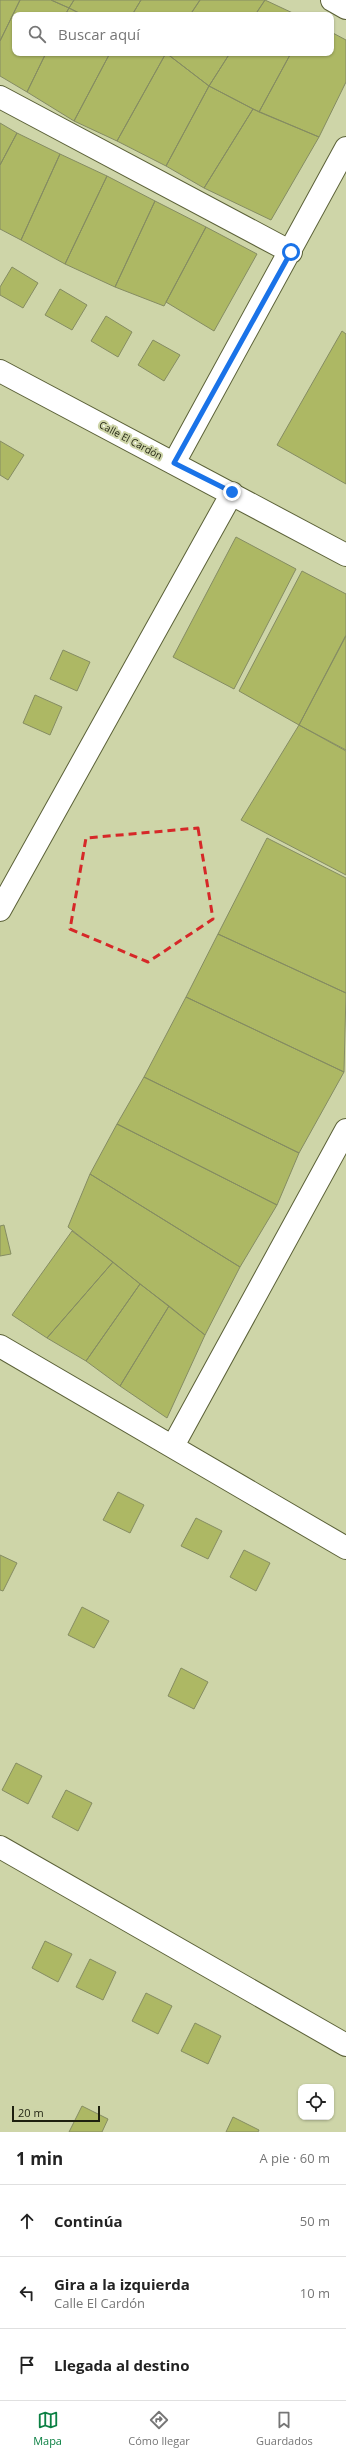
<!DOCTYPE html>
<html lang="es">
<head>
<meta charset="utf-8">
<style>
	body { margin:0; font-family:"Open Sans",sans-serif; background:#f6f6f6; color:#222 }
	.controls { position:absolute; right:12px; bottom:12px; display:grid; overflow:hidden; border-radius:8px; box-shadow:0 1px 3px #0004 }
	.controls button { width:36px; height:36px; display:grid; place-items:center; padding:0; border:0; border-bottom:1px solid #e0e0e0; background:#fff; color:#222; font:20px sans-serif }
	.scale { position:absolute; left:12px; bottom:10px; width:88px; box-sizing:border-box; padding-left:4px; border:2px solid #1e200f; border-top:0; font-size:11px; line-height:14px; white-space:nowrap; color:#1e200f; -webkit-text-stroke:3px #ced5a8; paint-order:stroke }
	.stop { position:absolute; width:12px; height:12px; margin:-9px; border:3px solid #1a73e8; border-radius:50%; background:#fff }
	.stop.end { background:#1a73e8; border-color:#fff; box-shadow:0 1px 4px #0008 }
	.list { margin:0; padding:0; list-style:none }
	h2 { display:flex; justify-content:space-between; align-items:center; height:52px; margin:0; padding:0 16px; font-size:17px }
	h2 small { font-size:13px; font-weight:400; color:#767676 }
	.list li { display:grid; grid-template-columns:26px 1fr auto; gap:12px; align-items:center; box-sizing:border-box; height:72px; padding:0 16px; border-top:1px solid #e0e0e0 }
	.list b { display:block; font-size:15px; white-space:nowrap }
	.list p { margin:0; font-size:13px; white-space:nowrap; color:#767676 }
	.list em { font-size:13px; font-style:normal; color:#767676 }
	.icon { flex:none; width:22px; height:22px; fill:none; stroke:currentColor; stroke-width:2; stroke-linecap:round; stroke-linejoin:round }
	.map { position:relative; flex:none; width:346px; height:2132px; overflow:hidden }
	.search { position:absolute; background:#fff; box-shadow:0 1px 3px #0004; left:12px; right:12px; top:12px; height:44px; display:flex; align-items:center; gap:10px; box-sizing:border-box; padding:0 14px; border-radius:8px; color:#767676; font-size:15px }
	.sheet { height:268px; background:#fff }
	nav { display:flex; justify-content:space-around; align-items:center; box-sizing:border-box; height:56px; border-top:1px solid #e0e0e0; background:#fff; font-size:11px; color:#767676 }
	nav a { display:grid; justify-items:center; gap:2px }
	nav .on { color:#0b8043 }
	.map>svg:first-child { display:block }
	.building { fill:#adb864; stroke:#858c62 }
	.lines { fill:none; stroke-linecap:round; stroke-linejoin:round }
	.minor-casing { stroke:#5b6138; stroke-width:24 }
	.minor { stroke:#fff; stroke-width:22 }
	.route { stroke:#1a73e8; stroke-width:5 }
	.marked { fill:none; stroke:#d62828; stroke-width:3; stroke-dasharray:8 5; stroke-linejoin:round }
	.labels { text-anchor:middle; dominant-baseline:central; stroke-width:4; stroke-linejoin:round; paint-order:stroke }
	.street-label { font-size:10px; fill:#1e200f; stroke:#ced5a8 }
</style>
</head>
<body>
<div class="map">
<svg width="346" height="2132" viewBox="0 0 346 2132">
	<rect width="100%" height="100%" fill="#ced5a8"/>
	<path class="building" d="M0,0H20L0,41Z
		M20,0H51L69,8L65,15H15V53H46L27,92L0,76V41Z
		M51,0H74L69,8Z
		M74,0H141L132,15H83L69,8Z
		M141,0H200L190,15H132Z
		M200,0H265L255,15H190Z
		M265,0L297,15H255Z
		M69,8L83,15H65Z
		M331,32L346,40V82L319,137L259,112L291,53H331Z
		M46,53H110L74,121L27,92Z
		M110,53H166L117,141L74,121Z
		M166,53L209,86L166,166L117,141Z
		M166,53H230L209,86Z
		M230,53H291L259,112L209,86Z
		M209,86L253,109L204,188L166,166Z
		M253,109L319,137L271,220L204,188Z
		M0,123L17,133L0,165Z
		M17,133L60,154L21,240L0,229V165Z
		M60,154L107,176L65,264L21,240Z
		M107,176L155,201L115,287L65,264Z
		M155,201L206,227L164,306L115,287Z
		M206,227L257,254L214,331L166,302Z
		M12,267L38,283L23,308L0,295V287Z
		M60,289L87,305L72,330L45,315Z
		M106,316L132,332L118,357L91,341Z
		M342,331L346,334V484L277,445Z
		M153,340L180,355L164,381L138,365Z
		M0,441L24,455L8,480L0,475Z
		M236,537L296,569L234,689L173,657Z
		M302,571L346,594V635L299,725L239,691Z
		M346,636V750L299,725Z
		M63,650L90,662L77,691L50,679Z
		M35,695L62,707L50,735L23,723Z
		M299,725L346,751V875L241,820Z
		M267,838L346,878V993L218,934Z
		M218,934L346,993L344,1072L186,997Z
		M186,997L344,1072L299,1153L144,1077Z
		M144,1077L299,1153L277,1205L117,1124Z
		M117,1124L277,1205L240,1267L90,1174Z
		M90,1174L240,1267L205,1335L68,1227Z
		M4,1225L11,1254L0,1256V1226Z
		M72,1231L113,1262L47,1338L12,1315Z
		M113,1262L140,1284L86,1361L47,1338Z
		M140,1284L169,1306L120,1386L86,1361Z
		M169,1306L205,1335L167,1418L120,1386Z
		M118,1492L144,1505L130,1533L103,1520Z
		M196,1518L222,1531L208,1559L181,1546Z
		M244,1550L270,1563L256,1591L230,1577Z
		M0,1555L17,1563L3,1591L0,1590Z
		M82,1607L109,1621L94,1648L68,1635Z
		M181,1668L208,1682L194,1709L168,1696Z
		M16,1763L42,1776L28,1804L2,1790Z
		M66,1790L92,1803L78,1831L52,1817Z
		M45,1941L72,1954L58,1982L32,1968Z
		M90,1959L116,1972L103,2000L76,1987Z
		M146,1993L172,2006L158,2034L132,2021Z
		M195,2023L221,2036L208,2064L181,2051Z
		M82,2106L108,2119L102,2132H69Z
		M233,2117L259,2130L258,2132H226Z"/>
	<g class="lines">
		<defs>
			<path id="minor" d="M332,0L346,8
				M0,97L291,252
				M0,371L346,555
				M174,463L346,148
				M0,910L232,493
				M0,1346L346,1548
				M173,1446L346,1130
				M0,1847L346,2045"/>
		</defs>
		<use href="#minor" class="minor-casing"/>
		<use href="#minor" class="minor"/>
	</g>
	<g class="lines">
		<path class="route" d="M232,492L174,463L291,252"/>
	</g>
	<path class="marked" d="M198,828L213,919L148,962L70,929L86,838Z"/>
	<g class="labels">
		<g class="street-label">
			<text transform="translate(131 440) rotate(28)">Calle El Cardón</text>
		</g>
	</g>
</svg>
<div class="controls">
<button><svg class="icon" aria-label="locate" viewBox="0 0 24 24"><circle cx="12" cy="12" r="6"/><path d="M12 2v4M12 18v4M2 12h4M18 12h4"/></svg></button>
</div>
<div class="scale">20 m</div>
<div class="stop" style="left:291px;top:252px"></div>
<div class="stop end" style="left:232px;top:492px"></div>
<div class="search"><svg class="icon" aria-label="search" viewBox="0 0 24 24"><circle cx="10" cy="10" r="6"/><path d="M15 15l6 6"/></svg>Buscar aquí</div>
</div>
<section class="sheet">
<h2>1 min<small>A pie · 60 m</small></h2>
<ul class="list">
<li><svg class="icon" aria-label="ahead" viewBox="0 0 24 24"><path d="M12 20V5M6 11l6-6 6 6"/></svg><div><b>Continúa</b></div><em>50 m</em></li>
<li><svg class="icon" aria-label="left" viewBox="0 0 24 24"><path d="M17 20v-9H6M10 6l-5 5 5 5"/></svg><div><b>Gira a la izquierda</b><p>Calle El Cardón</p></div><em>10 m</em></li>
<li><svg class="icon" aria-label="arrive" viewBox="0 0 24 24"><path d="M6 21V4h12l-3 4 3 4H6"/></svg><div><b>Llegada al destino</b></div></li>
</ul>
</section>
<nav>
<a class="on"><svg class="icon" aria-label="map" viewBox="0 0 24 24"><path d="M3 6l6-2 6 2 6-2v14l-6 2-6-2-6 2zM9 4v14M15 6v14"/></svg>Mapa</a>
<a><svg class="icon" aria-label="directions" viewBox="0 0 24 24"><path d="M12 3l9 9-9 9-9-9zM9 14v-3h6M13 9l2 2-2 2"/></svg>Cómo llegar</a>
<a><svg class="icon" aria-label="saved" viewBox="0 0 24 24"><path d="M7 4h10v16l-5-4-5 4z"/></svg>Guardados</a>
</nav>
</body>
</html>
